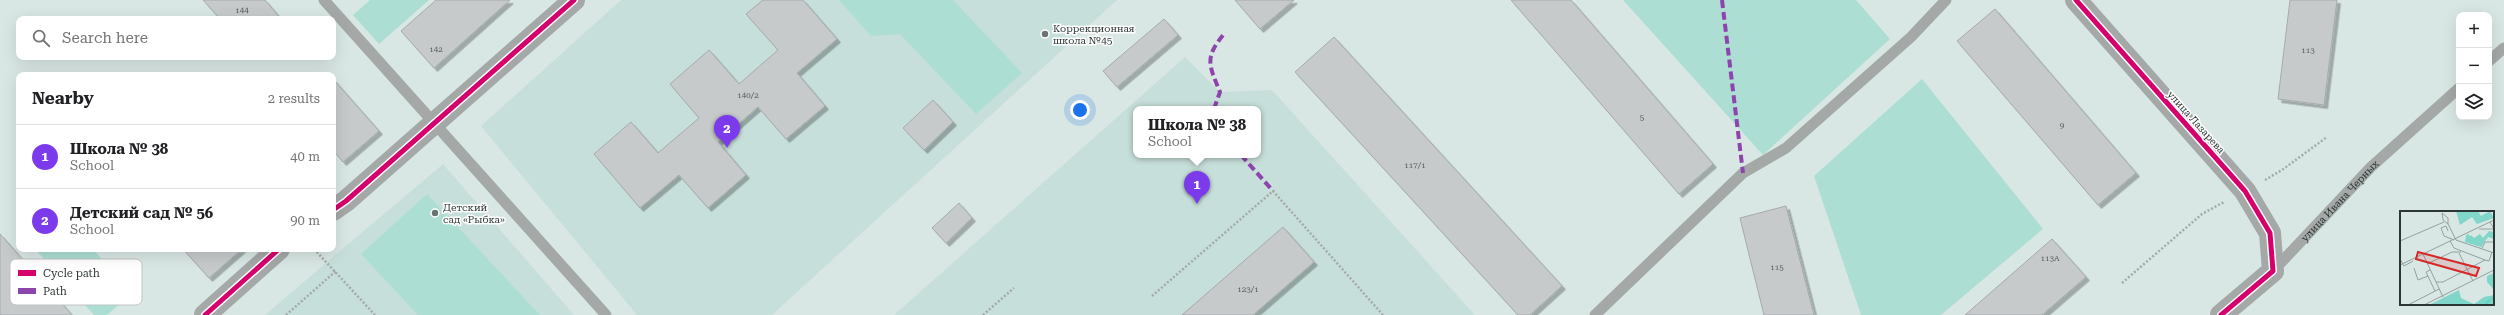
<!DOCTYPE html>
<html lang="en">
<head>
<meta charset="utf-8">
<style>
	body { margin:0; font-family:"Roboto Serif",serif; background:#f6f6f6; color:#202124 }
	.controls { position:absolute; right:12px; top:12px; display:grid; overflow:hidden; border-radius:8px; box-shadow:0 4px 16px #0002 }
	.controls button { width:36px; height:36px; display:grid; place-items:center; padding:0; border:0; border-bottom:1px solid #e0e0e0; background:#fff; color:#202124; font:20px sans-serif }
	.you { position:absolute; left:1080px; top:110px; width:14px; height:14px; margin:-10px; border:3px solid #fff; border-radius:50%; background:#1a73e8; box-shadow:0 0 0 6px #1a73e833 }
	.badge { display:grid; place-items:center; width:26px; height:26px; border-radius:50%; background:#7c3aed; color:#fff; font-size:13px; font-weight:700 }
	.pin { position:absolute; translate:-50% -33px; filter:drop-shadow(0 1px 2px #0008) }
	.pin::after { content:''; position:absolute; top:21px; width:14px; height:12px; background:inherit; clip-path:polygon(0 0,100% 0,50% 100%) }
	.popup { position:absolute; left:1133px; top:106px; width:128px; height:52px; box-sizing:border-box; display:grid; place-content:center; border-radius:8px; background:#fff; filter:drop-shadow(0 1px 3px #0005); font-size:13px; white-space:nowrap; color:#757577 }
	.popup b { font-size:15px; color:#202124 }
	.popup::after { content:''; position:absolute; left:50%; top:100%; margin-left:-8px; border:8px solid transparent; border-top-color:#fff }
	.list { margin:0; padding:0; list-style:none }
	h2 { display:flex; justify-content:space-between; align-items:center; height:52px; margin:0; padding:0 16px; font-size:17px }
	h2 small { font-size:13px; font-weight:400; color:#757577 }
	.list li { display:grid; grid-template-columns:26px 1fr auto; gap:12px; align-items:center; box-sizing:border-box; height:64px; padding:0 16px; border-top:1px solid #e0e0e0 }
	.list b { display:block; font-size:15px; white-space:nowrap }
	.list p { margin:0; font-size:13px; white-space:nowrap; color:#757577 }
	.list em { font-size:13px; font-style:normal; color:#757577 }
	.icon { flex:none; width:22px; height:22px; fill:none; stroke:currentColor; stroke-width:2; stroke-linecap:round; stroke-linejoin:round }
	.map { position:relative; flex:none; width:2504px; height:315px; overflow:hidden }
	.search { position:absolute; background:#fff; box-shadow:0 4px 16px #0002; left:16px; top:16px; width:320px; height:44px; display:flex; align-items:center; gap:10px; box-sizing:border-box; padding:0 14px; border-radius:8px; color:#757577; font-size:15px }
	.panel { position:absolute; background:#fff; box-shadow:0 4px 16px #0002; left:16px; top:72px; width:320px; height:180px; border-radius:8px }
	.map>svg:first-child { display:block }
	.built { fill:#c7dfda; fill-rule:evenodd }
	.green { fill:#acded4 }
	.building { fill:#c6cacb; stroke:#a6aaac; filter:url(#shadow) }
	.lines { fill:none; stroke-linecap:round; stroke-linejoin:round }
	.path { stroke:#a3aba8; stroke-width:2.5; stroke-dasharray:2 2; stroke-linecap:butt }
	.service { stroke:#a4a9a8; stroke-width:11 }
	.minor { stroke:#a4a9a8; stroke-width:22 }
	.tertiary { stroke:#a4a9a8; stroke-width:22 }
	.quiet { stroke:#8e44ad; stroke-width:4; stroke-dasharray:8 4; stroke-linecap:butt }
	.cycleway-casing { stroke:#fff; stroke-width:8 }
	.cycleway { stroke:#d6006c; stroke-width:5 }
	.poi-dot { fill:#697472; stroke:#fff; stroke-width:1.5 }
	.labels { text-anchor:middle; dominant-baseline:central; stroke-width:3; stroke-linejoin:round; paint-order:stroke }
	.number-label { font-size:8px; fill:#525b5a }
	.poi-label { font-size:10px; fill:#2c3634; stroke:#fff; text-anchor:start }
	.street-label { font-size:10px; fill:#2c3634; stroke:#fff }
	.inset-river { fill:none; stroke:#68d3c3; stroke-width:2 }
	.inset-road { fill:none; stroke:#94a09e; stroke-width:1 }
	.view { fill:#d62828; fill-opacity:0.15; stroke:#d62828; stroke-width:2 }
	.inset-edge { fill:none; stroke:#2c3634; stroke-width:2 }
	.key { fill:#fff; stroke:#c0c3c2; stroke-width:1 }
	.key-label { font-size:11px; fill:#2c3634 }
</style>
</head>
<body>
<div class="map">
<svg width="2504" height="315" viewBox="0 0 2504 315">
	<defs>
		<filter id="shadow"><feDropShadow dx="3.5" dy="3.5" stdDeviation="0" flood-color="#0004"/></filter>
	</defs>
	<rect width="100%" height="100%" fill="#d9e7e4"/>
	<path class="built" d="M621,0H1117L772,315H637L481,126Z
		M1185,57L1220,92L1272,90L1475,315H894ZM1136,109H1258V155H1136Z
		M443,164L574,315H265L327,262Z"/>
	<path class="green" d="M370,0H429L379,44L353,15Z
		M839,0H953L1022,73L976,114L900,34L871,36Z
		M1623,0H1856L1890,39L1763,155Z
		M1922,79L2043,229L1941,315H1861L1814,176Z
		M427,194L540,315H418L361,254Z
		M35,249H93L132,293L107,315H94Z"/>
	<path class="building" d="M203,0H265L281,19H220Z
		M436,0H510L434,68L401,31Z
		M763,0H803L837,39L797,73L825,106L786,139L758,107L718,142L746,175L708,208L679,175L640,208L594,154L631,122L658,153L699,118L670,84L709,50L739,84L778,50L746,14Z
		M1235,0H1294L1260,29Z
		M1511,0H1571L1713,164L1679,194Z
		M2290,0H2337L2324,105L2278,99Z
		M1995,9L2136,173L2098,205L1957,41Z
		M1164,19L1178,35L1117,87L1103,71Z
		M1334,37L1562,286L1530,315H1518L1295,72Z
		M333,79L379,131L343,162L333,150Z
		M933,100L953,122L924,150L903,128Z
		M959,203L972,218L946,243L932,228Z
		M1786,206L1814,315H1764L1740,218Z
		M1283,227L1314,262L1253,315H1182Z
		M0,234L72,315H0Z
		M2052,239L2086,277L2042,315H1965Z
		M183,249H242L209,278Z"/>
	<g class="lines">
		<path class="path" d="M2265,180L2282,170L2327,137
			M314,249L375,315
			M2122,283L2202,214L2224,202
			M1152,296L1273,191L1383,315
			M286,315L336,271
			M983,315L1014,288"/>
		<g class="service">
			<path d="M324,0L606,315"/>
			<path d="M2489,61L2504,48"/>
			<path id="s1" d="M2273,271L2371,167L2459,88"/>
			<path d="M1595,315L1743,173L1786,148L1911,37L1946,0"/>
		</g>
		<path class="minor" d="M333,210L346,201L574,0
			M205,315L279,249"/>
		<path class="tertiary" d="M2076,0L2245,191L2270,233L2273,271L2221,315"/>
		<path class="quiet" d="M1722,0L1743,173
			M1214,109L1220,92C1209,65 1204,58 1224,34
			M1241,155L1273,191"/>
		<defs>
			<path id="cycleway" d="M2076,0L2245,191L2270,233L2273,271L2221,315
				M333,210L346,201L574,0
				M205,315L279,249"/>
		</defs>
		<use href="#cycleway" class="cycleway-casing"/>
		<use href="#cycleway" class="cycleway"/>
	</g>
	<g class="poi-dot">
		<circle cx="1045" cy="34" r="4"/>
		<circle cx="435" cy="213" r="4"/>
	</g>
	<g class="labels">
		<g class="number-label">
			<text x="242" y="10">144</text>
			<text x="436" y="49">142</text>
			<text x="2308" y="50">113</text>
			<text x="748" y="95">140/2</text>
			<text x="1642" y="117">5</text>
			<text x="2062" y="125">9</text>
			<text x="1415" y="165">117/1</text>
			<text x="2050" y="258">113А</text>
			<text x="1777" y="267">115</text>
			<text x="1248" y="289">123/1</text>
		</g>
		<g class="poi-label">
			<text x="1053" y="28">Коррекционная<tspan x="1053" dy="12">школа №45</tspan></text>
			<text x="443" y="207">Детский<tspan x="443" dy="12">сад «Рыбка»</tspan></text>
		</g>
		<g class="street-label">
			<text transform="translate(2196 122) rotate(48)">улица Лазарева</text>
			<text stroke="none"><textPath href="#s1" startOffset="97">улица Ивана Черных</textPath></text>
		</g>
	</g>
	<g transform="translate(2400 211)">
		<rect width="94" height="94" fill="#d9e7e4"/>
		<path d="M56,0H78L81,5L90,0L94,7L77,13L72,6L60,14ZM89,20L94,21V28L88,26L81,36L65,31L66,24L69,23L70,26L71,24L74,27L80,23L83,27ZM94,62V79L87,71V65ZM59,79L61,87L74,93L84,86L94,84V94H29Z" fill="#7fd6c9"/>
		<path class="inset-river" d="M84,94L94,86"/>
		<path class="inset-road" d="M42,2L48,7V13L56,29L94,42M42,2L43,9L48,13M79,18H94L90,11M48,20L46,15L41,17L44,25L54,29M0,30L44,11M50,30L54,37L85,49M82,37L85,31H94M59,42L73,70M23,43L43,86M0,48L4,55L13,50M27,53L52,41H61M0,54L94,9M14,57L18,69L28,65M30,59L26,61L35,80M36,71H43L85,49L89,50L92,41M8,94L39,78M24,94L94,59"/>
		<path class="view" d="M18,41L79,57L76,65L16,48Z"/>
		<rect width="94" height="94" class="inset-edge"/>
	</g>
	<rect x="10" y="259" width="132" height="46" rx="6" class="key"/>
	<rect x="18" y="270" width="18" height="6" fill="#d6006c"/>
	<rect x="18" y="288" width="18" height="6" fill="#8e44ad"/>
	<g class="key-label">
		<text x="43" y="277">Cycle path</text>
		<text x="43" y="295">Path</text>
	</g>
</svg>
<div class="controls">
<button>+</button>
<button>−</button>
<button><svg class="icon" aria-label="layers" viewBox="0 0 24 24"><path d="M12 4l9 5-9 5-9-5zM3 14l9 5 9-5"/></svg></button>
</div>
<div class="you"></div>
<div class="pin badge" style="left:1197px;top:204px">1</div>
<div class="popup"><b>Школа № 38</b>School</div>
<div class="pin badge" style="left:727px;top:148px">2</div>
<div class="search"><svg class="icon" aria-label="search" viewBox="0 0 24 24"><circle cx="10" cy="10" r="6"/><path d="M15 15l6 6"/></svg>Search here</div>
<section class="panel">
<h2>Nearby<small>2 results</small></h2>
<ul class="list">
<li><span class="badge">1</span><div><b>Школа № 38</b><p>School</p></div><em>40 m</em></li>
<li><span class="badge">2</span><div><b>Детский сад № 56</b><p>School</p></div><em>90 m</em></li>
</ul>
</section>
</div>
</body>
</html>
